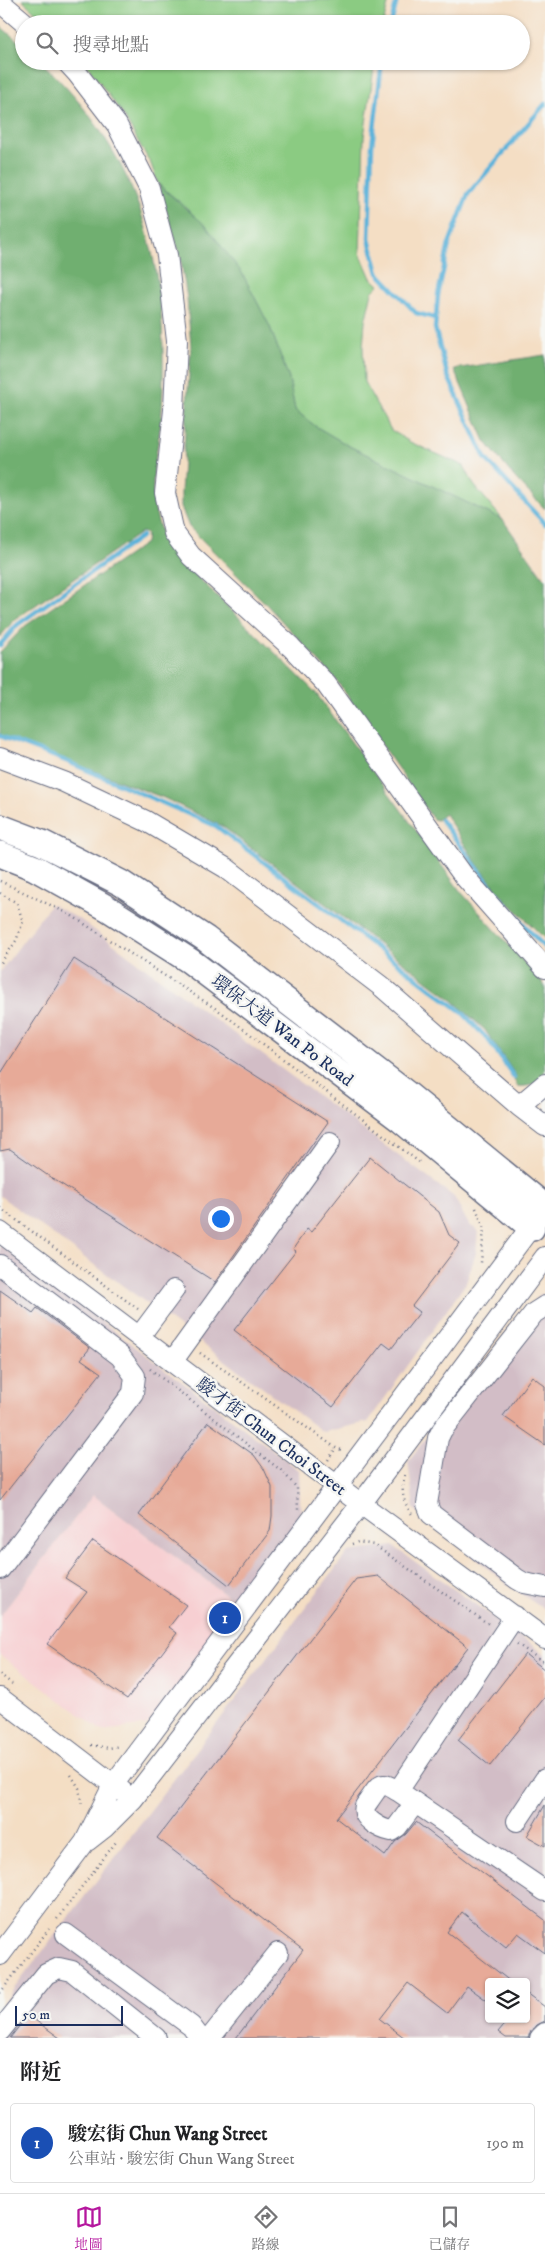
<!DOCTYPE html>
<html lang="zh-TW">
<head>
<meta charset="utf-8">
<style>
	body { margin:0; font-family:"IM FELL DW Pica","Noto Serif TC",serif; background:#f2f2f2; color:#202124 }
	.controls { position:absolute; right:15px; bottom:15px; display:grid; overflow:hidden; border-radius:5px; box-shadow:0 1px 4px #0004 }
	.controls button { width:45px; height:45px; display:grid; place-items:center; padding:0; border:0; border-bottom:1px solid #e0e0e0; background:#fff; color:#202124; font:25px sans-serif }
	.scale { position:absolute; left:15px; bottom:12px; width:108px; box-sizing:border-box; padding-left:5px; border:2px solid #1b2f5e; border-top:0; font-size:14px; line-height:18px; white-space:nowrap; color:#1b2f5e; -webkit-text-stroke:4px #f6f6f2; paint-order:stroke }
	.you { position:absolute; left:220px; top:1218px; width:18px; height:18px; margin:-12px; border:4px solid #fff; border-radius:50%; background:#1a73e8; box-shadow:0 0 0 8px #1a73e833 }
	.badge { display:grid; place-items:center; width:32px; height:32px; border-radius:50%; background:#b5179e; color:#fff; font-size:16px; font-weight:700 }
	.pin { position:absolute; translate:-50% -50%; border:2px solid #fff; box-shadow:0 1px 5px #0006 }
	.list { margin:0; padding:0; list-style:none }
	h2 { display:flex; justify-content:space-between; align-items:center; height:65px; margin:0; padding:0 20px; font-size:21px }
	h2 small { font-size:16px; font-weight:400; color:#757577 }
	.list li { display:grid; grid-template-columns:32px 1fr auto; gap:15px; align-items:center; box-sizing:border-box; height:80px; margin:0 10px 10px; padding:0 10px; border:1px solid #e0e0e0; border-radius:5px }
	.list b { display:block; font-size:19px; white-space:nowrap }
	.list p { margin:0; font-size:16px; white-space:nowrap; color:#757577 }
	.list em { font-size:16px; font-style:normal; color:#757577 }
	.icon { flex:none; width:28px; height:28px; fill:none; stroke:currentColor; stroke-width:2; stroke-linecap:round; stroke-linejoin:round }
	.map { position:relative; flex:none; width:545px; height:2038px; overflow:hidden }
	.search { position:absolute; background:#fff; box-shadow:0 1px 4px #0004; left:15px; right:15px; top:15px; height:55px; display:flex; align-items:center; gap:12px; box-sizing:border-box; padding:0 18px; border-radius:28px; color:#757577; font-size:19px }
	.sheet { height:155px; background:#fff }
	nav { display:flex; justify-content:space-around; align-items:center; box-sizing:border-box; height:70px; border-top:1px solid #e0e0e0; background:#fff; font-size:14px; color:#757577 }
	nav a { display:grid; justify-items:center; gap:2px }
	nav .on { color:#b5179e }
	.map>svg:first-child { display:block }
	.built { fill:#f7cfd2 }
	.industrial { fill:#d2bdc6; fill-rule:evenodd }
	.green { fill:#8bcb82; stroke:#537d70 }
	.forest { fill:#70af70; stroke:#466f67 }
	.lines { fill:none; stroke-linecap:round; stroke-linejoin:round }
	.stream { stroke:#5db3da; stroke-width:4.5 }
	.building { fill:#e7aa98 }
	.minor-casing { stroke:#676c82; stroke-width:22 }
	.major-casing { stroke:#676c82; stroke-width:28 }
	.path { stroke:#676c82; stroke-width:2.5; stroke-dasharray:1 4; stroke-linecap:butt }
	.minor { stroke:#fff; stroke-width:20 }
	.major { stroke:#fff; stroke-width:25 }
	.labels { text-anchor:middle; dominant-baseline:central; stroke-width:5; stroke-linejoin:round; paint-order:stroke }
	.street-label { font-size:18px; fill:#1b2f5e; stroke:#f6f6f2 }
</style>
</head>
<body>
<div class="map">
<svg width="545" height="2038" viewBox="0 0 545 2038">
	<rect width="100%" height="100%" fill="#f6f6f2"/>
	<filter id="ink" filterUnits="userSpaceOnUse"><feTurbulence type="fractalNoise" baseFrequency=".02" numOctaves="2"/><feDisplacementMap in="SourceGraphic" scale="10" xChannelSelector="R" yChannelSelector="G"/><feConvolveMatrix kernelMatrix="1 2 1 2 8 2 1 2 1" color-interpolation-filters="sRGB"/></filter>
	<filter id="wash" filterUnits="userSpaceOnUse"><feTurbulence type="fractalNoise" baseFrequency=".0096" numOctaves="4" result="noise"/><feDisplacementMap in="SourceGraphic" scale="20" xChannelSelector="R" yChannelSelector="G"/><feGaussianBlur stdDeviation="1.12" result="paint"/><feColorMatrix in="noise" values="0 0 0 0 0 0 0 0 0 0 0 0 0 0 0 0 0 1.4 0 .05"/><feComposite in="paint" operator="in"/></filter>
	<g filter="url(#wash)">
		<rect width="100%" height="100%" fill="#f4dec4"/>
		<path class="built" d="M93,1495L239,1605L147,1725L102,1731L0,1655V1616Z"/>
		<path class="industrial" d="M51,904L81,920L454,1197L469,1225L478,1230L476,1253L466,1283L368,1422L323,1432L0,1196V972Z
			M0,1245L299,1470L301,1520L239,1605L93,1495L0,1616Z
			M540,1294L545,1295V1610L511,1587L414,1509L408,1461Z
			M393,1546L545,1654V2038H0V2007L348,1552ZM489,1982H526V2019H489Z"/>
		<path class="green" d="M22,0H389L383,24H49Z
			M84,61H375L364,137L360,253L371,278L379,285L372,292L365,322L363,347L364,382L391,430L410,442L464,466L474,485L503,520L349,446L315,426L295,410L289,379L270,327L242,273L188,209L158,184L151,164L122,113Z"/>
		<path class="forest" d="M0,26L24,46V61H40C145,159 169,269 162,408C161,436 152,464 153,491C153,509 160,529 166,546L315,692L461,892L543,983L545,987C545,1001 545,1064 544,1074C539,1085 528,1087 517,1086L514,1079L516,1076L485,1030L449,997L222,826L164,798L0,735V652L25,626L146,543L147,534L142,532L14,620L0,637Z
			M158,184L206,226L242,273L270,327L289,379L295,410L315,426L349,446L503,520L545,580V939L505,899L477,864L445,814L437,820L433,819L337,681L266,604L189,527L181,507V492L191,346L187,298L180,255Z
			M545,355V509L515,478L485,441L454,369Z"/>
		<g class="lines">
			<path class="stream" d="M391,24L397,0
				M382,61L372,146L369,239L378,273L416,313L435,318
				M545,104L468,194L449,244L438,295L435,328L447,374L485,458L545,524
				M0,645L17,625L142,536
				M0,736L66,761L216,826L462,1012L490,1042L514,1077
				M441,820L500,898L545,948"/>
		</g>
		<g id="blocks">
			<path class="building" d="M74,959L328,1122L215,1282L47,1175L10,1149L0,1151V1075Z
				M370,1157L439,1212L449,1235L460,1243L412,1306L420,1312L391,1349L383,1343L333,1407L234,1330L296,1251L293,1249L307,1229L311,1232Z
				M0,1290L33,1313L37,1308L90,1348L81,1359L101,1373L0,1500Z
				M532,1376L545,1386V1445L503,1416Z
				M208,1422L254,1455L264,1469L272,1487V1516L270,1531L229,1585L139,1515Z
				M93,1541L186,1605L169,1627L177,1633L127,1699L47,1644L87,1592L65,1578Z
				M378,1576L468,1647L336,1818L385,1856L395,1842L406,1834L416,1822L545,1920V1953L518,1933L506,1947L462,1912L447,1932L511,1982H489V2002L467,1986L447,2013L408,1983L380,2019L405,2038H236L303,1950L157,1838L356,1579Z
				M525,1654L545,1670V1697L490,1766L458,1740Z
				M545,1805V1846L527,1836Z
				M526,1993L545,2007V2021L537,2025L531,2030L528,2038H506L498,2032L509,2019H526Z
				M28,2015L60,2038H10Z"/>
		</g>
	</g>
	<g filter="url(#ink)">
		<use href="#blocks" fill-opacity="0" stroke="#676c82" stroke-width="1"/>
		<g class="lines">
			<defs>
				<path id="minor" d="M0,2L26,24
					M66,61L77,73L117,125L149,188L167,255L177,341L174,410L165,493L174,533L191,556L291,647L326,684L463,875L545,968
					M0,758L64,782L146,821L226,868L382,987L519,1106L545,1126
					M519,1106L545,1084
					M0,1232L361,1504L545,1639
					M0,1265L120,1356L135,1376L133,1393L0,1569
					M545,1306L534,1313L442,1430L438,1438L427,1504L431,1514L517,1579L524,1583L545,1587
					M139,1337L174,1290
					M172,1362L330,1142
					M0,1698L123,1792
					M398,1791L515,1616
					M415,1803L397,1827L391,1831C381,1829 361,1819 365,1806C367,1803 370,1799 372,1796C375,1792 378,1786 383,1785C388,1784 394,1789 398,1791L545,1891
					M517,1821L545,1779
					M87,1841L105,1827L133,1799L361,1504L545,1257
					M66,1934L191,2026L200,2038
					M0,1955L85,1842L113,1785L539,1216
					M0,2031L46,1974L59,1968L72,1971L156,2038
					M210,2038L278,1953
					M540,2038L545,2033"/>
				<path id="major" d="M0,827L42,843L121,883L206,939L407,1094L545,1207
					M0,854L35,868L107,908L190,961L401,1120L532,1228"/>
			</defs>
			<use href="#minor" class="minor-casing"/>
			<use href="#major" class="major-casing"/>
			<path class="path" d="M0,881L69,914L221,1012L419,1162
				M0,893L17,903L23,922L16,941L0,964
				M0,1208L138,1309
				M476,1208L484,1228L481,1263
				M200,1353L336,1448L344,1451
				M150,1369L283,1472L297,1488L298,1510
				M328,1460L336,1448
				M405,1475C401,1489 402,1502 412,1514
				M352,1544L358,1542L374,1545L490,1625
				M517,1644L545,1663
				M0,1674L12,1684
				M91,1745L109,1748L120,1746
				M71,1775L79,1788L82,1806
				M57,1919L116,1842
				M0,1993L49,1929"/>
			<use href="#minor" class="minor"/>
			<use href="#major" class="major"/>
		</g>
	</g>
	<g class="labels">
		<g class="street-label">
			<text transform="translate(282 1031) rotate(37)">環保大道 Wan Po Road</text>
			<text transform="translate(271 1437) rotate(37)">駿才街 Chun Choi Street</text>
		</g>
	</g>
</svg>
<div class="controls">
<button><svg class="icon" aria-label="layers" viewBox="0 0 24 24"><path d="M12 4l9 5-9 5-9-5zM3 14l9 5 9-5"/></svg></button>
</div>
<div class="scale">50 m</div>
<div class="you"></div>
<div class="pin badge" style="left:225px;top:1618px;background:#1a4fb4">1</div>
<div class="search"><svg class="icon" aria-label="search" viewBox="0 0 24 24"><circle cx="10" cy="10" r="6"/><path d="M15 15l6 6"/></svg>搜尋地點</div>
</div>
<section class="sheet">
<h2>附近<small></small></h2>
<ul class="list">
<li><span class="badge" style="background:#1a4fb4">1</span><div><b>駿宏街 Chun Wang Street</b><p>公車站 · 駿宏街 Chun Wang Street</p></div><em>190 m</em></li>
</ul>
</section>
<nav>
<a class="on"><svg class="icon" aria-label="map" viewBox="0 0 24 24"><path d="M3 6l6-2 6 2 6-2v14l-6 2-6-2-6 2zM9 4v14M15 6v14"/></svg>地圖</a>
<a><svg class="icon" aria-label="directions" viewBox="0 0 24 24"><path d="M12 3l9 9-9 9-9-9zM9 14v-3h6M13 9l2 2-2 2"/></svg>路線</a>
<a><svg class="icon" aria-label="saved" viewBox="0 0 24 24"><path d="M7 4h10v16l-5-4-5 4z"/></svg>已儲存</a>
</nav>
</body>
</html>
